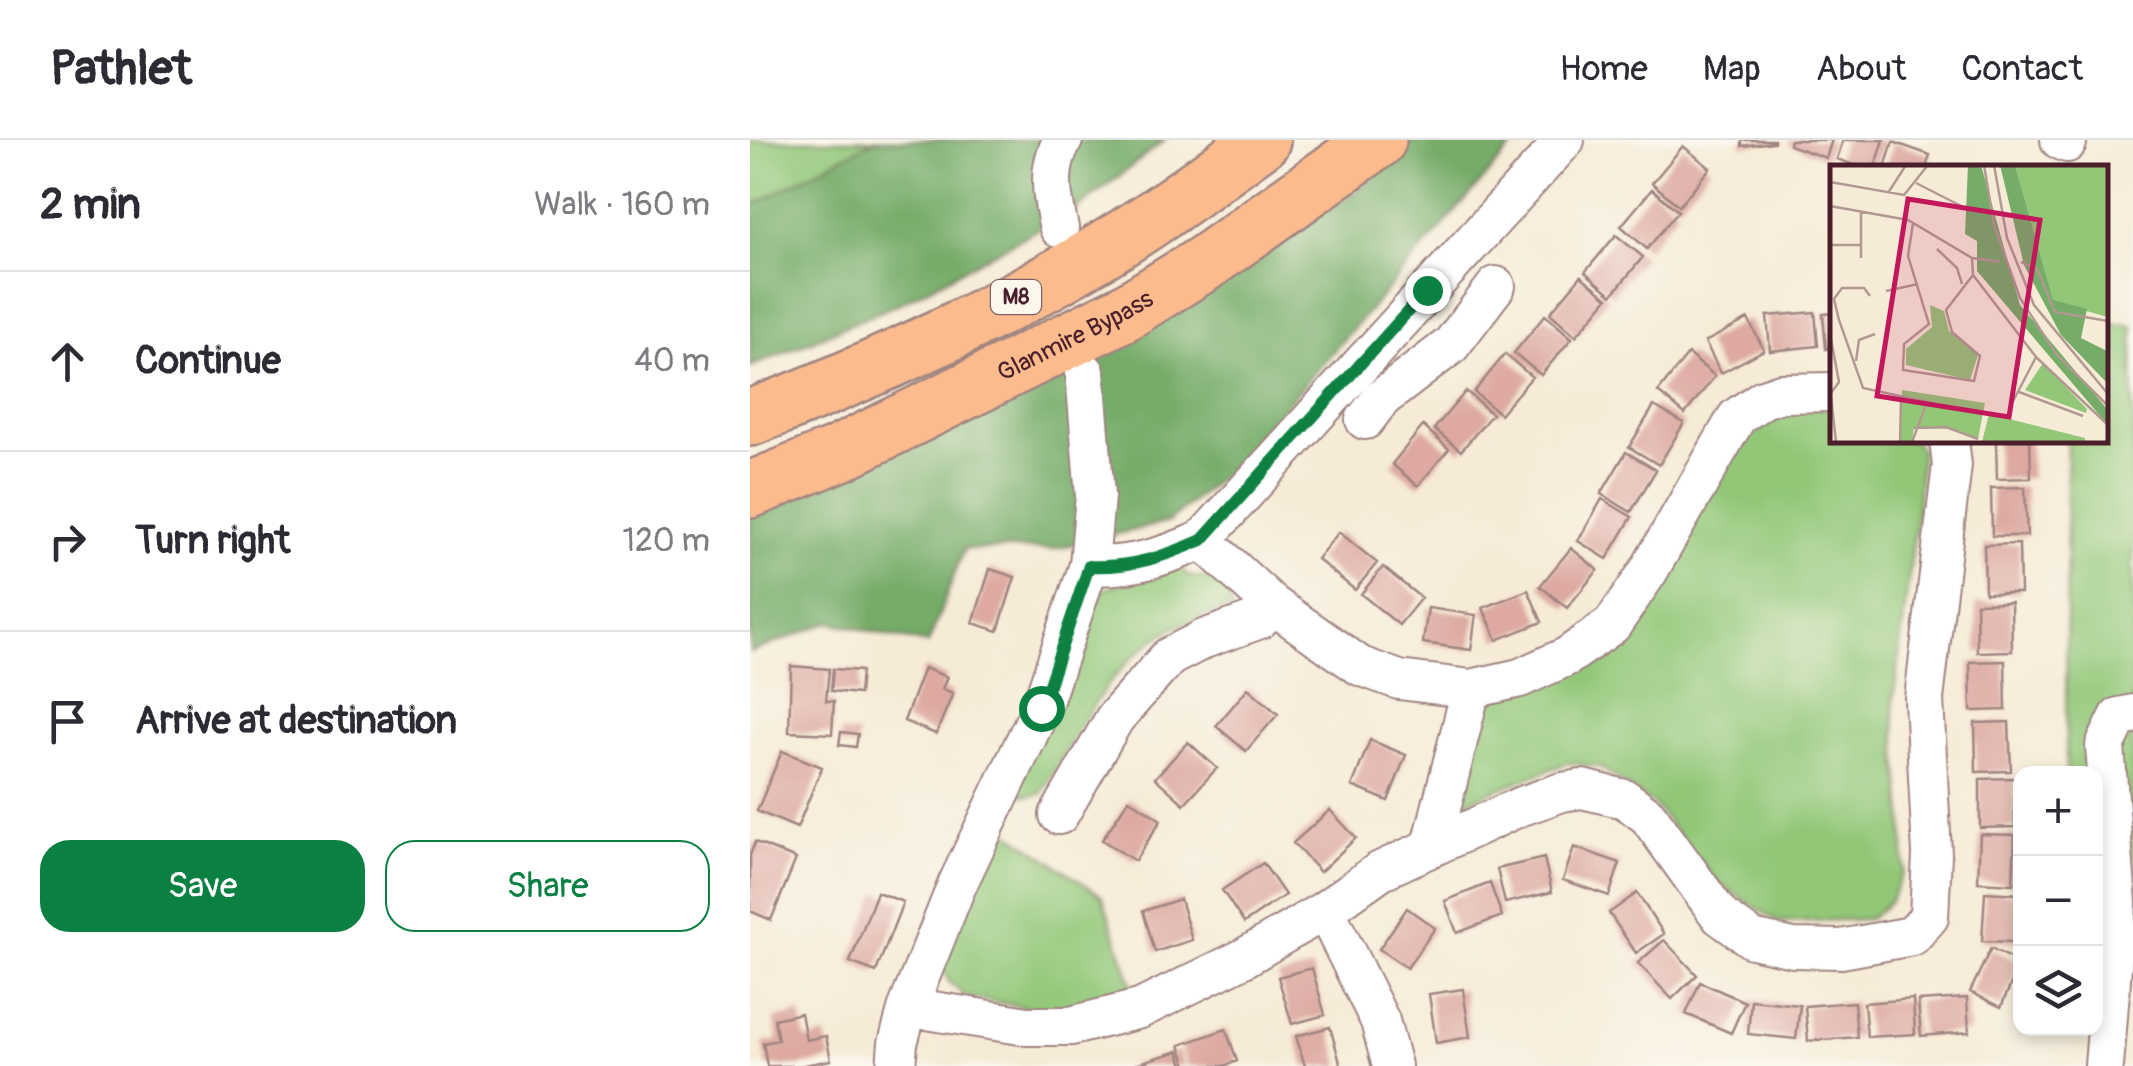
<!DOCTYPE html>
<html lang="en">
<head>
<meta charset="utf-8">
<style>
	body { margin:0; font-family:Pangolin,sans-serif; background:#f7f7f7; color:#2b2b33 }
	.controls { position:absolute; right:30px; bottom:30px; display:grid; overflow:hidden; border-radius:20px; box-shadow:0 5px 15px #0003 }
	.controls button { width:90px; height:90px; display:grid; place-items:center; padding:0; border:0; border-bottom:2px solid #e1e1e2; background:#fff; color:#2b2b33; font:50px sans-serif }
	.stop { position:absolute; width:30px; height:30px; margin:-22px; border:8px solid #0b8043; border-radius:50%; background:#fff }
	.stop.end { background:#0b8043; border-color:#fff; box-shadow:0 2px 10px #0008 }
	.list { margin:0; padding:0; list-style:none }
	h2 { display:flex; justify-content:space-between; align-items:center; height:130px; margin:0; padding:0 40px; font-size:42px }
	h2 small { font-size:32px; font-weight:400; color:#7c7c81 }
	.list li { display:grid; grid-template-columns:65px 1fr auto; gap:30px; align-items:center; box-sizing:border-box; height:180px; padding:0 40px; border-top:2px solid #e1e1e2 }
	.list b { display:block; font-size:38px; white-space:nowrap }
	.list em { font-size:32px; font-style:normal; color:#7c7c81 }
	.actions { display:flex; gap:20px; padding:30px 40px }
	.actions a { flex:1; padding:22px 0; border:2px solid #0b8043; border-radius:30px; text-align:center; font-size:35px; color:#0b8043 }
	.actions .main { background:#0b8043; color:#fff }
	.icon { flex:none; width:55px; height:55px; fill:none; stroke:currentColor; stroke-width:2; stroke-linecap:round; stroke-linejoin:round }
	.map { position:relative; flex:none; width:1383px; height:926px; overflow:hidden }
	header { display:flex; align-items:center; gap:60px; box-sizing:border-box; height:140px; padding:0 50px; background:#fff; border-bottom:2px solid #e1e1e2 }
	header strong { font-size:48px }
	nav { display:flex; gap:55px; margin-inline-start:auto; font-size:35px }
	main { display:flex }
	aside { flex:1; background:#fff }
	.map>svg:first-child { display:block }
	.green { fill:#92c778; stroke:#6e7352; stroke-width:2.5 }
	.forest { fill:#75ac68; stroke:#60664a; stroke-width:2.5 }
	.building { fill:#dda9a2 }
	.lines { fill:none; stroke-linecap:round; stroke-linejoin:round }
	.minor-casing { stroke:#a08581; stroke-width:42 }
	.highway-casing { stroke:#a08581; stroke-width:60 }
	.minor { stroke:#fff; stroke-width:38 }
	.highway { stroke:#fbbb8d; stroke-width:55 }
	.route { stroke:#0b8043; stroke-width:12 }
	.labels { text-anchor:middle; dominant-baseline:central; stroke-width:9; stroke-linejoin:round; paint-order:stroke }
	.shield { fill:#fbf7ec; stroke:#7f6065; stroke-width:2.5 }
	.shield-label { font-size:22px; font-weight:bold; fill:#4a1f2b }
	.street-label { font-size:25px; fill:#4a1f2b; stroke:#fbf7ec }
	.inset-road { fill:none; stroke:#b19992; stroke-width:2.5 }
	.view { fill:#c2185b; fill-opacity:0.15; stroke:#c2185b; stroke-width:5 }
	.inset-edge { fill:none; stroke:#4a1f2b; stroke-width:5 }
</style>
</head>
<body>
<header>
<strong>Pathlet</strong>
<nav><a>Home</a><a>Map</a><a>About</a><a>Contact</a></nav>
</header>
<main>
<aside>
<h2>2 min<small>Walk · 160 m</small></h2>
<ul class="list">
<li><svg class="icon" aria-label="ahead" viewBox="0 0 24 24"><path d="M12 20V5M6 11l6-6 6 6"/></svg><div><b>Continue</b></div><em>40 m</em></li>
<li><svg class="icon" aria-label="right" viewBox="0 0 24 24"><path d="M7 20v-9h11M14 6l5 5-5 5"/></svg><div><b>Turn right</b></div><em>120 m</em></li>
<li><svg class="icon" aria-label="arrive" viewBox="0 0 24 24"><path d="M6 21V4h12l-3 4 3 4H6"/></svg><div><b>Arrive at destination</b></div></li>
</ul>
<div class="actions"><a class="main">Save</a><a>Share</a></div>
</aside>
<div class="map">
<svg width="1383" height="926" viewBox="0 0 1383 926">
	<rect width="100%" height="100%" fill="#fbf7ec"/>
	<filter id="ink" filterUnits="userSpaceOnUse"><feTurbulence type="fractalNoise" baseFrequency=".01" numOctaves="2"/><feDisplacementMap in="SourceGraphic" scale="20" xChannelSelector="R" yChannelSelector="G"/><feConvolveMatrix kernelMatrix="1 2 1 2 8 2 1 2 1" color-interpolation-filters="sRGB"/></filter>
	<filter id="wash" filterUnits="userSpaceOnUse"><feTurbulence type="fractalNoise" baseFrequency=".0048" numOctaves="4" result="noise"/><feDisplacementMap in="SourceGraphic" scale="40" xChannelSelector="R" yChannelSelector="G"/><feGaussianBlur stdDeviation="2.25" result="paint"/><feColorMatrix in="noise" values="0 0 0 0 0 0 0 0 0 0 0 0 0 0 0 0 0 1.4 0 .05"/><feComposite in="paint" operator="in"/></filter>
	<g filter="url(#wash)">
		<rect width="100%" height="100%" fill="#f6ebd7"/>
		<path class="green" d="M0,0H124L0,67Z
			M1356,184L1383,185V762L1346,763V634H1316L1317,300H1356Z
			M1018,267L1083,268V300H1164L1171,310L1168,364L1143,563L1154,686V731L1139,762L1119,779L1028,782L966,741L903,664L850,627L817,623L704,666L731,559L860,502L994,283Z
			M425,421L438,436L474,441L482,468C462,474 440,479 422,489C359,522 325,595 291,654L276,656L264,650L341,454L417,427Z
			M251,687L352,756L383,848L303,872L216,857L199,842L187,817Z"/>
		<path class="forest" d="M124,0H415L331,66L152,162L0,227V67Z
			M662,0H768L481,328L418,382L303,409H214L178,504L79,482L0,513V371L434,163L610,49Z"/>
		<g id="blocks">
			<path class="building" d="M992,0H1024V2L992,6Z
				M1040,0H1082L1076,18L1039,5Z
				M1093,0H1134L1125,28H1112L1087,19Z
				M1143,2L1180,15L1176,28H1135Z
				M933,6L960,28L929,66L902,43Z
				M902,49L928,71L897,109L871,86Z
				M866,95L893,117L862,155L835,132Z
				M831,136L858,158L826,196L800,173Z
				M1065,172L1068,206L1020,211L1017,176Z
				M1083,173V208L1076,209L1073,174Z
				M795,175L822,198L791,235L764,213Z
				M998,179L1014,210L971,233L955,202Z
				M755,214L782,237L750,274L724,252Z
				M938,214L965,236L935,274L908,252Z
				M716,251L742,274L711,311L684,289Z
				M904,266L934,283L909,325L879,307Z
				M673,286L699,309L668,346L642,324Z
				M1246,300H1280L1281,338L1247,339Z
				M876,312L906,330L881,372L851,354Z
				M1275,347L1277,396H1242L1241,348Z
				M852,359L882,377L857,419L828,401Z
				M589,392L627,423L605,450L567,419Z
				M1269,404L1270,453H1235L1234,405Z
				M821,408L848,430L817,468L790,446Z
				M633,427L671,458L649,485L611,454Z
				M240,429L265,437L248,491L223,483Z
				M778,450L792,482L747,500L733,468Z
				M1261,462L1262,511L1227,512L1226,463Z
				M678,468L726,475L721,510L673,503Z
				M1255,521L1256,570L1221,571L1220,522Z
				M41,526L79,529L76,561H84L82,594L39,592Z
				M174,528L197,537L192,549L203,553L186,594L154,581Z
				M83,529L111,531L109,554L81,551Z
				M498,548L528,574L496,611L466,586Z
				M1259,582L1261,631L1226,632L1225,583Z
				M91,592L108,594L106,607L89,605Z
				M620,600L656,615L638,661L602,646Z
				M438,602L467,628L434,664L405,638Z
				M32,611L72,627L47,688L7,671Z
				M1264,638L1265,687L1230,688V639Z
				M379,659L411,680L385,721L352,700Z
				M580,670L606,698L570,732L543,703Z
				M1230,694L1265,695L1263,744L1228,742Z
				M5,702L46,719L21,780L0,771V715Z
				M824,707L870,723L859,756L813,740Z
				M794,718L802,752L755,763L747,729Z
				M513,723L535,755L494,783L472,750Z
				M740,743L752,776L707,793L695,761Z
				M127,752L153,762L126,832L100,822Z
				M1235,752L1269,754L1267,802L1232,801Z
				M887,753L914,794L886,813L859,773Z
				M430,759L442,800L405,812L393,771Z
				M657,768L685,788L657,828L629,809Z
				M914,800L947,835L922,859L888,823Z
				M1241,808L1270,823L1251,867L1220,852Z
				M562,828L575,875L542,884L528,837Z
				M950,842L995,862L981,893L936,874Z
				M713,849L720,897L686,903L679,854Z
				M1217,858L1219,892L1171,896L1168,861Z
				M1163,859L1165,894L1117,897L1114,863Z
				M1001,860L1050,865L1046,899L998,894Z
				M1104,862L1107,897L1058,901L1055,866Z
				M51,873L56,900L76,896L81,920L49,926H17L13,903L28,900L24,879Z
				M580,887L591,926H555L546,896Z
				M476,889L487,921L474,926H437L430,905Z
				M429,911L433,926H382V925Z"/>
		</g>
	</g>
	<g filter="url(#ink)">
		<use href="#blocks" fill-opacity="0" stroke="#a08581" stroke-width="2.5"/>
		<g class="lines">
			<defs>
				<path id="minor" d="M1310,0L1317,3
					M309,88C302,58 296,28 313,0
					M615,280L631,259L701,205L746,146
					M452,400L815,0
					M339,425C380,428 414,417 452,400L523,465L610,526L649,540L721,549L770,538L818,516L862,485L898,432L987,277L1013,259L1031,253L1083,252
					M309,675L365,578L419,517L454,499L510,479L523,465
					M682,705L721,549
					M575,770L630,881L642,926
					M158,867L277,886H321L390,869L492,819L575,770L630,731L769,667L812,652L832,649L875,659L898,676L970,776L1002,799L1043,808L1091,809L1162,796L1179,777L1182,714L1174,559L1202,325L1199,300
					M146,926L148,903L158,867L207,745L291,568L339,425L345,356L335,232
					M1354,926L1367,764L1355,606L1369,577L1383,574"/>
				<g id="highway">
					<path d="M0,278C139,225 282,160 406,76C442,52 477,25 512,0"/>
					<path id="s1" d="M0,350L88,314L374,173L455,123L628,0"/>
				</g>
			</defs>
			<use href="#minor" class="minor-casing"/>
			<use href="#highway" class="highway-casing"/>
			<use href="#minor" class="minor"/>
			<use href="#highway" class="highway"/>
		</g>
	</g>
	<g class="lines" filter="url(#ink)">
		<path class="route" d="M291,568L339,426C380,428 414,417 452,400L677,150"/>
	</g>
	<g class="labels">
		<rect class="shield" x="241" y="140" width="50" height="34" rx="8"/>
		<g class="shield-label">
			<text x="266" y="157">M8</text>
		</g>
		<g class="street-label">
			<text stroke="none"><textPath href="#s1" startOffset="360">Glanmire Bypass</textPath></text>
		</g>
	</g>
	<g transform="translate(1080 25)">
		<rect width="278" height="278" fill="#f6ebd7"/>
		<path d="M185,0H277V152L223,136ZM100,140L114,146L119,166L148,190L140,215L76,200V184L102,162ZM213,198L257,244L256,248L195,225ZM72,225L155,238L148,274L123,264L84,263L82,277H70ZM159,249L255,273V277H152Z" fill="#92c778"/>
		<path d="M138,0H151L190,140L277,244V259L147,106V76L135,69ZM170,0H185L223,135L257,144L251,173L277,186V218L231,170L194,100Z" fill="#75ac68"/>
		<path class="inset-road" d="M154,0L164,60L190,133L226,189L278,241M164,0L177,73L204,140L278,229M0,17L74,30L98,0M86,18L133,42M58,28L76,0M0,41L78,55L142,93L170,97M31,47V93M83,58L78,91L99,159L74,179L73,205L144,216L150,191L122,167L116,145L143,110L142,93M0,80H31M107,84L127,103L132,119M191,97L207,104L225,147L278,156M143,110L206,192L180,242M56,126L88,119M40,131L34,123H12L4,134L9,155L33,223L97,237L82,277M0,169L9,217L1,228M206,192L278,260M26,196L29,175L45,169M0,223L6,277M189,227L253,251M84,263L116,262L148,274M70,277L71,232"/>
		<path class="view" d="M78,34L210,55L179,252L47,231Z"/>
		<rect width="278" height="278" class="inset-edge"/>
	</g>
</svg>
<div class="controls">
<button>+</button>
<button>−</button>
<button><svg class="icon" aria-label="layers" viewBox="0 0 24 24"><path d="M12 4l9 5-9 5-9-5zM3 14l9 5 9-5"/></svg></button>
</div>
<div class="stop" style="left:291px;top:568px"></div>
<div class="stop end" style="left:677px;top:150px"></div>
</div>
</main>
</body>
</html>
